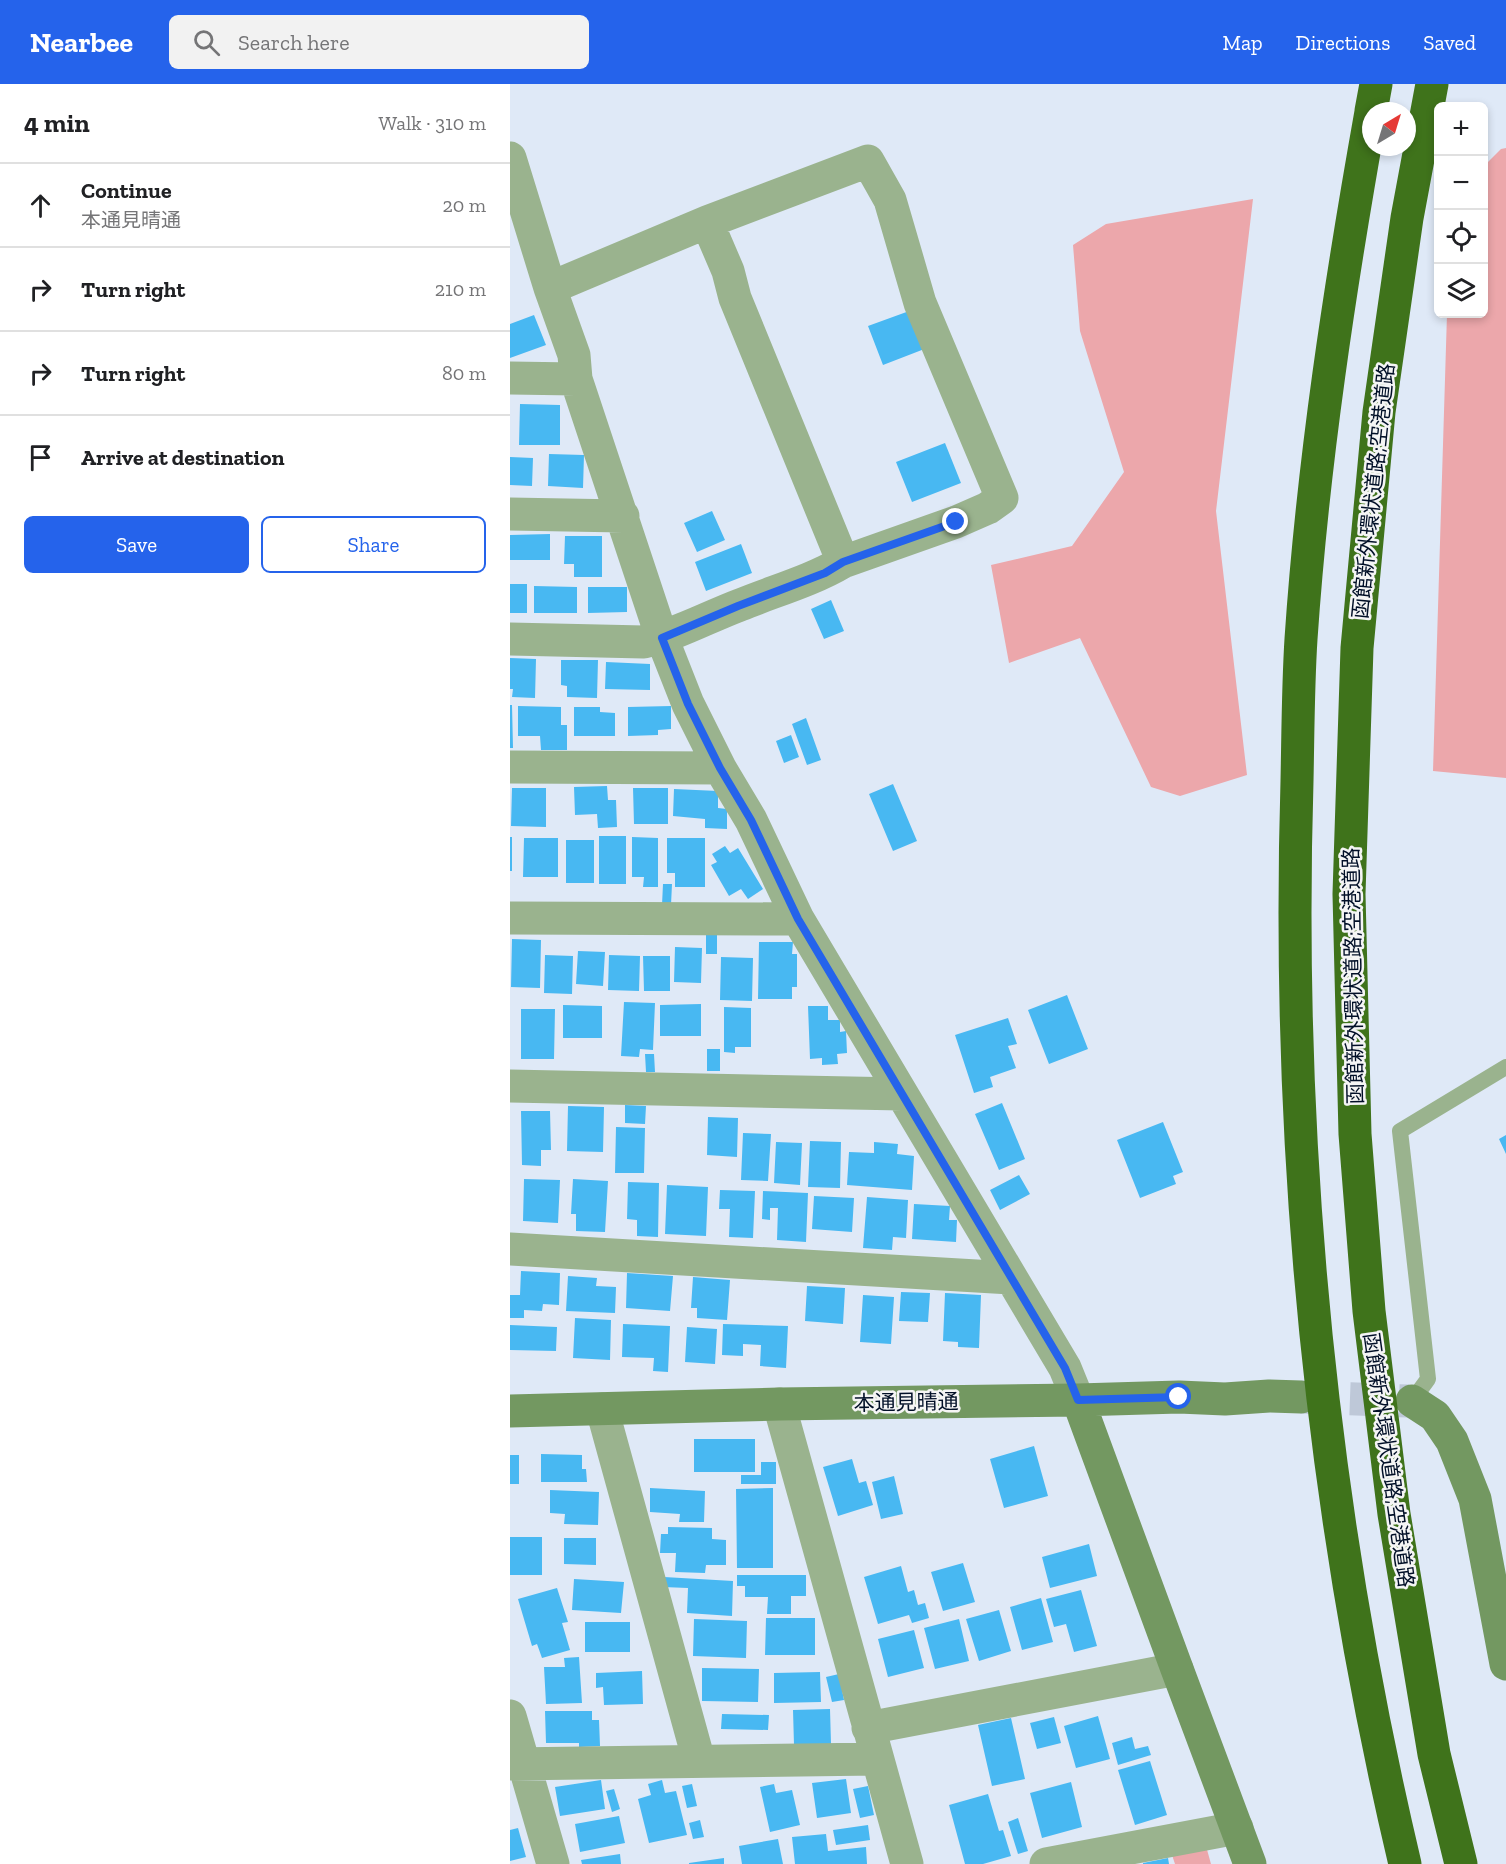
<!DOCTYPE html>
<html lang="en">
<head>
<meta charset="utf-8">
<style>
	body { margin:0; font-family:"Zilla Slab","Noto Sans JP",serif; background:#f2f2f2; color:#202124 }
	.controls { position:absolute; right:18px; top:18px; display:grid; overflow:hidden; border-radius:9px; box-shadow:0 3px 9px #0003 }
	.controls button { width:54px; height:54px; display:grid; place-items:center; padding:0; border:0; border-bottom:2px solid #e0e0e0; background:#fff; color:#202124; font:30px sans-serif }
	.compass { position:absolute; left:852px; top:18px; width:54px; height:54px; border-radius:50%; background:#fff; box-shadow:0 3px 9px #0003; rotate:38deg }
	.stop { position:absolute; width:18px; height:18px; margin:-14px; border:4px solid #2563eb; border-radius:50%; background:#fff }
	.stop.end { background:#2563eb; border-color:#fff; box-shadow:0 2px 6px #0008 }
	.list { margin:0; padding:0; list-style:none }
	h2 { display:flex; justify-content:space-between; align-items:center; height:78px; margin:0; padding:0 24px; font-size:26px }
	h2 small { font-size:20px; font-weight:400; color:#757577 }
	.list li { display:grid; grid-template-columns:39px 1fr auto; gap:18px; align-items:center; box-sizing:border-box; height:84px; padding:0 24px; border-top:2px solid #e0e0e0 }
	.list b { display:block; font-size:22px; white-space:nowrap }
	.list p { margin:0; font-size:20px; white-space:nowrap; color:#757577 }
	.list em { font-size:20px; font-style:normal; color:#757577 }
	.actions { display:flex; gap:12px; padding:18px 24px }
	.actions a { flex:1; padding:14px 0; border:2px solid #2563eb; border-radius:9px; text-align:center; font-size:21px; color:#2563eb }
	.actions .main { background:#2563eb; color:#fff }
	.icon { flex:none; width:33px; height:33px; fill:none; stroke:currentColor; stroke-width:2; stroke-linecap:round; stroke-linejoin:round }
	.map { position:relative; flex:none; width:996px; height:1780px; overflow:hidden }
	header { display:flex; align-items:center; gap:36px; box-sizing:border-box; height:84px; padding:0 30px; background:#2563eb; color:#fff }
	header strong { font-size:28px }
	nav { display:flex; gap:33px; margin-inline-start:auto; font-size:21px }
	.search { width:420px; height:54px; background:#f2f2f2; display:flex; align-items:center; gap:15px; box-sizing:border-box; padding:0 21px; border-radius:9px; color:#757577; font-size:22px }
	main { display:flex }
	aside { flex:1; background:#fff }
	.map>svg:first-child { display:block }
	.green { fill:#eca7ab }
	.building { fill:#48b8f2 }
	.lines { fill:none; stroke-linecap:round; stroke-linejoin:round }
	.secondary-tunnel { stroke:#bec8d8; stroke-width:33; stroke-dasharray:33 16; stroke-linecap:butt }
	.lane { stroke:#9ab38e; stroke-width:16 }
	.street { stroke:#9ab38e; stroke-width:33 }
	.secondary { stroke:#739861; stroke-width:33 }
	.highway { stroke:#3f731b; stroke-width:33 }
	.route { stroke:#2563eb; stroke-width:8 }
	.labels { text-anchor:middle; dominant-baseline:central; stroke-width:5; stroke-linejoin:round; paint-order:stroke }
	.street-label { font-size:21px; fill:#010f27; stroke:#f5f5f5 }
</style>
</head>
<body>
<header>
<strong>Nearbee</strong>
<div class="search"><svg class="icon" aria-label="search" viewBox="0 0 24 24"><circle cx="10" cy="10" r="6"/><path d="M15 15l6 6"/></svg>Search here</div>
<nav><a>Map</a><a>Directions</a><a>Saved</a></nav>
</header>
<main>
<aside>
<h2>4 min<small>Walk · 310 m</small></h2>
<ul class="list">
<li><svg class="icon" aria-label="ahead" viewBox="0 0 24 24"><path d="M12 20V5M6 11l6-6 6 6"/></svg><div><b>Continue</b><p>本通見晴通</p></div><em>20 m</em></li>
<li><svg class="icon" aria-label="right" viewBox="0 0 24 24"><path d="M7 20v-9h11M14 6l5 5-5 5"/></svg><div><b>Turn right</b></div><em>210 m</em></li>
<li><svg class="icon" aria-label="right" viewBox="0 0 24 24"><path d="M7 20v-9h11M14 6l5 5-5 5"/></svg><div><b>Turn right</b></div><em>80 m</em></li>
<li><svg class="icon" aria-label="arrive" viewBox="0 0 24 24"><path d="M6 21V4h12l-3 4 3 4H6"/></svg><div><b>Arrive at destination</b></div></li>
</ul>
<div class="actions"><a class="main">Save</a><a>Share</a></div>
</aside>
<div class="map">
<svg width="996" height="1780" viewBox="0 0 996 1780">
	<rect width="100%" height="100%" fill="#dfe9f7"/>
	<path class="green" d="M996,64V694L923,687L937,230H974V82L991,65Z
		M743,115L706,427L737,691L670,712L641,703L570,554L499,579L481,481L562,462L614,388L570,247L563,161L596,140Z
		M696,1762L701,1780H665L662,1771Z"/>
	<path class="building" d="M402,226L417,264L373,281L358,242Z
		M24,231L36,261L0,274V240Z
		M10,320L50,321V361H9Z
		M435,359L451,399L402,418L386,378Z
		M39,370L74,371L73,404L38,402Z
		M0,373L23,374L22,402L0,401Z
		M202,427L215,456L187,468L174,439Z
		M40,450V476H0V451Z
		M55,452H92V493H64V480H54Z
		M231,460L242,489L196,507L185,478Z
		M0,500H17V529H0Z
		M24,502L67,503V529H24Z
		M78,503H117V528L78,529Z
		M321,516L334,547L314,555L301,525Z
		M0,574L26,575L25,614L2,613L3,605H0Z
		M51,576H88L87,614L57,613V602L51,601Z
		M96,578L140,580V606L95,605Z
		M0,621H2L3,664H0Z
		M8,622L51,623V641H57V666H31L30,652H8Z
		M161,622V645L148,646V651L118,652V623Z
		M64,623H90V628L105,629V652H64Z
		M296,634L311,676L297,681L282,640Z
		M281,651L289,673L274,679L266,657Z
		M383,700L407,757L383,767L359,710Z
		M97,702L98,716H106L107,743L88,744L87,730L65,731L64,703Z
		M2,704H36V743L1,742Z
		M123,704H158V740H124Z
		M164,705L208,707V724L217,725V745L195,744V735L163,732Z
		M89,752H116V800H89Z
		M0,753H2V787H0Z
		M122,753L148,754V803H133L134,793H122Z
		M14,754H48V793H13Z
		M157,754H195V803H165V789H157Z
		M56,756H84V799H56Z
		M215,762L220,769L228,764L253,805L238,815L231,805L219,812L201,781L207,778L202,770Z
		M153,800H162L161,821H152Z
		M196,848L207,849V870H196Z
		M2,855L31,856L30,904L1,903Z
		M249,858H283L282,870H287V903H282V915H248Z
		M165,863L192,864L191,899L164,898Z
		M68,867L95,868L93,902L66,900Z
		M35,871L63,872L62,910L34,909Z
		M99,871L130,872L129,907L98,906Z
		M133,872H160V907H134Z
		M211,873L243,874L242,917L210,916Z
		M557,911L578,965L539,980L518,926Z
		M114,918L145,919L143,966L130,965L129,973L111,972Z
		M191,920V952H150V921Z
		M53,921L92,922V954H53Z
		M298,922H318V936H330V948L336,947L337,969L327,970L328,980L312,981V974L300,975Z
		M214,923L241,924V963H225V969L214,968Z
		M11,925H45L44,975H11Z
		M498,934L507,960L498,962L506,984L480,993L483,1003L464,1009L445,951Z
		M197,965H210V987H197Z
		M135,970H144L145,988H136Z
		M492,1019L515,1075L489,1086L465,1030Z
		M115,1021L136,1022L135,1040L115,1039Z
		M58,1022L94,1023L93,1068L57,1067Z
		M11,1027H40L41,1066H31V1082L12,1081Z
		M198,1033L228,1034L227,1073L197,1071Z
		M653,1038L673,1088L663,1092L666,1100L630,1114L607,1056Z
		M106,1043L135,1044L134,1089H105Z
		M233,1049L261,1050L258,1097L231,1096Z
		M996,1051V1070L989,1055Z
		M300,1057L331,1058L330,1104L298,1103Z
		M266,1058L292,1059L290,1101L264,1099Z
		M364,1058L388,1060L387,1070L404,1072L402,1106L337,1101L339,1068L364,1069Z
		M509,1091L520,1110L490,1126L480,1106Z
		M14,1095L50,1096L48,1139L13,1137Z
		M63,1095L98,1097L95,1148L66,1147V1130H61Z
		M118,1098L149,1099L148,1153L127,1152V1136L117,1135Z
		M157,1101L198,1103L196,1152L155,1150Z
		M210,1106L245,1107L243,1154L219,1153L220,1125H209Z
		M253,1107L298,1109L296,1158L267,1156L268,1124H260V1136L252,1135Z
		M304,1112L344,1114L342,1148L302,1145Z
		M357,1113L398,1116L396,1154L383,1153L382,1166L353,1164Z
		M404,1120L440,1122L439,1136H447L446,1158L402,1155Z
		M11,1187L50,1189L49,1221L33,1220L32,1227L14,1226V1234H0V1211H10Z
		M117,1189L163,1192L160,1227L116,1224Z
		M58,1192L87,1194L86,1202L106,1203L105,1229L56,1227Z
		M183,1193L220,1196L217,1236L187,1234V1224H181Z
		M297,1202L335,1204L333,1240L295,1237Z
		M391,1208L420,1209L418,1238L389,1237Z
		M435,1209L471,1211L469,1264L448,1263V1258L433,1257Z
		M353,1211L384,1213L381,1260L350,1258Z
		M65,1234L101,1236L100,1276L63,1274Z
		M113,1240L160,1242L158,1288L143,1287L144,1274L112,1273Z
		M213,1240L278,1242L276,1284L250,1282L251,1261L233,1260V1272L212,1271Z
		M0,1241L47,1243L46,1267L0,1266Z
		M177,1243L207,1245L205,1280L175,1278Z
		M184,1355H245V1388H184Z
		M524,1362L538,1412L494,1424L480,1375Z
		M31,1370L72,1371V1385H76L77,1398H31Z
		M0,1371H9V1400H0Z
		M342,1375L349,1399L356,1397L363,1421L328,1432L313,1383Z
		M251,1378H266V1400H231V1391H251Z
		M384,1392L393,1430L371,1435L362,1398Z
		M140,1404L195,1407L194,1438H169L170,1430L140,1428Z
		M263,1404V1484H227L226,1405Z
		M40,1406L89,1408L88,1441L54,1440L55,1430L40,1429Z
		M158,1443L202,1444V1455L216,1456V1481H196L195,1489L165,1488L166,1469H150L151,1450H158Z
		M0,1453H32V1491H0Z
		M54,1454H86V1481L54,1480Z
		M579,1460L587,1492L540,1504L532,1473Z
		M453,1479L465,1518L433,1527L421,1488Z
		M391,1482L398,1508L404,1506L408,1521L415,1519L419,1534L402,1539L399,1531L368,1540L354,1493Z
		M227,1491H296V1512H281V1530H257L258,1513H235V1502H227Z
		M154,1493L223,1497L222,1532L177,1529L178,1504L153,1503Z
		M64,1495L114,1498L111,1529L62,1526Z
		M47,1504L58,1538L52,1539L60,1566L32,1574L27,1560L22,1562L8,1515Z
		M571,1506L587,1562L564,1568L556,1540L544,1543L536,1515Z
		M531,1514L543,1558L512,1566L500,1523Z
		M489,1526L501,1567L469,1577L456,1535Z
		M256,1534H305V1571H255Z
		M184,1535L237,1537L236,1574L183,1572Z
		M449,1535L459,1577L425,1585L414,1544Z
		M75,1538H120V1568H75Z
		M404,1546L414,1584L378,1593L368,1555Z
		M69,1573L72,1619L36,1620L34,1583H55L54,1574Z
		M192,1584L249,1585L248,1618L192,1617Z
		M132,1587L133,1620L94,1621L93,1603L86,1604V1589Z
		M310,1588L311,1618L264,1619V1589Z
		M329,1590L334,1616L322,1618L316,1593Z
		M320,1625L321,1660L284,1661L283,1626Z
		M35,1627H82V1636H89L90,1662L69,1663V1659H36Z
		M212,1630L259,1631L258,1646L211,1645Z
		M588,1632L600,1675L566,1684L554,1642Z
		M544,1633L551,1659L527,1665L520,1639Z
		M501,1634L515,1695L482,1702L468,1641Z
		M622,1653L625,1665L638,1662L641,1671L608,1681L602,1659Z
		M640,1677L657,1731L625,1741L608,1686Z
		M336,1695L341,1729L307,1734L302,1699Z
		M91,1696L95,1725L50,1732L45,1703Z
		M152,1696L155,1709L166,1707L177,1751L139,1759L128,1715L141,1711L138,1700Z
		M561,1698L572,1743L532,1754L520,1709Z
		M182,1700L187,1722L177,1724L172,1702Z
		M264,1700L266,1709L282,1706L290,1741L260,1748L250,1703Z
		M358,1702L364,1731L350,1734L343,1705Z
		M104,1705L110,1725L102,1728L96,1707Z
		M478,1710L489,1747L493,1746L501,1772L473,1780H455L439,1721Z
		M109,1732L115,1759L70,1768L65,1740Z
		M508,1734L518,1767L508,1770L498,1738Z
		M190,1736L194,1753L183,1755L179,1739Z
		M358,1741L360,1756L326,1761L323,1746Z
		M8,1744L16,1773L0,1777V1746Z
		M316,1750L318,1767L356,1763L357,1780H285L282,1753Z
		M268,1755L273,1780H232L229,1762Z
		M110,1770L111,1780H72L71,1776Z
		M214,1774V1780H179V1779Z
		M658,1774L659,1780H633V1779Z"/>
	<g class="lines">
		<path class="secondary-tunnel" d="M791,1313L898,1317"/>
		<path class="lane" d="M902,1317L918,1295L890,1047L996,983"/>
		<path class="street" d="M0,74L40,204L64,271L66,295L152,554L178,620L210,684L241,736L288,835L555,1284L568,1316
			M40,204L197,138L358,77L380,116L410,219L492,414L478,424L446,438L333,478
			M0,294L66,295
			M0,430L113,432
			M0,555L134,558C168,550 198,533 230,521C264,507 301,497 333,478L225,214L218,187L197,138
			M0,683L210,684
			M0,834L288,835
			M0,1002L392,1010
			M0,1165L501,1194
			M269,1320L397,1780
			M92,1325L189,1677
			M0,1632L43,1780
			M358,1644L667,1585
			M0,1680L367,1675
			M536,1780L727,1744"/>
		<path class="secondary" d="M568,1316L667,1585L740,1780
			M902,1317L925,1332L942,1357L965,1415L996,1580
			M0,1327L269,1320L568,1316L669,1313L715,1315L759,1312L791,1313"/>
		<path class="highway" d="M922,0L897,134L869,328L847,564L839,810L845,1050L859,1227L884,1430L924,1670L951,1780
			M861,27L866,0
			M861,28C830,202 803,378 791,555C788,602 788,650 787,697C776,1061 811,1426 895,1780"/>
	</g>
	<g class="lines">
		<path class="route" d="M446,438L333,478L315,489L228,522L152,554L178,620L210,684L241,736L288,835L555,1284L568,1316L669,1313"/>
	</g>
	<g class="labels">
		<g class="street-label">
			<text transform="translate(863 407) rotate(-84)">函館新外環状道路;空港道路</text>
			<text transform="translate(843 892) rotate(-91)">函館新外環状道路;空港道路</text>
			<text transform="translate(396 1318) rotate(-1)">本通見晴通</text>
			<text transform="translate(879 1376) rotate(82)">函館新外環状道路;空港道路</text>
		</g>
	</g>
</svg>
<div class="controls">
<button>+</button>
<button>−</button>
<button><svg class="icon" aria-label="locate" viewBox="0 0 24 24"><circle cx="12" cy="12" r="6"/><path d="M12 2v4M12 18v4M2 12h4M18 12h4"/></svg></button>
<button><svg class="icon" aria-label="layers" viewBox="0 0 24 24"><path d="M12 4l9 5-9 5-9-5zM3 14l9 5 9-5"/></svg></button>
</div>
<svg class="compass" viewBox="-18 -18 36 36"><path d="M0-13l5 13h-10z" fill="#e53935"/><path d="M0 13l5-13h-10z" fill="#757577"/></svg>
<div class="stop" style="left:669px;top:1313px"></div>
<div class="stop end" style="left:446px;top:438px"></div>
</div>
</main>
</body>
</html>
